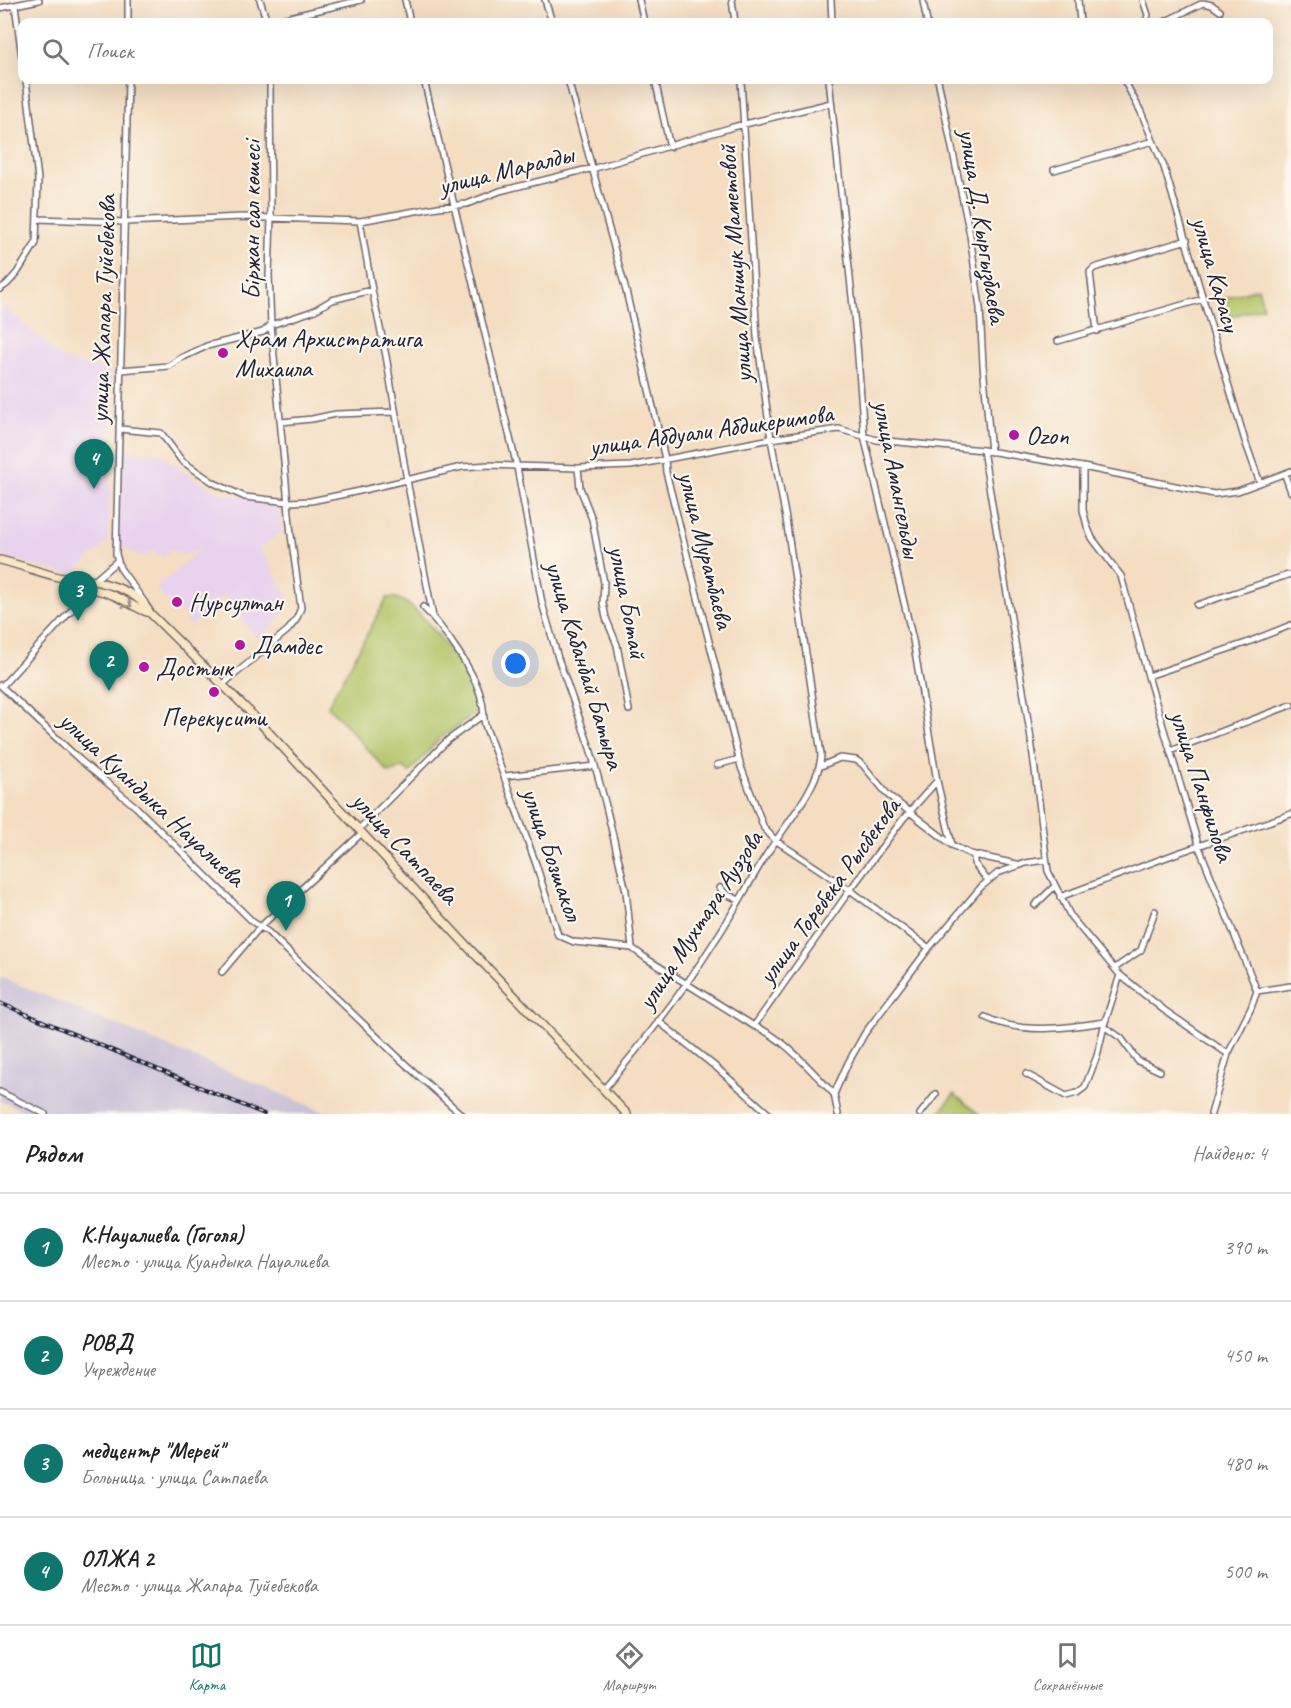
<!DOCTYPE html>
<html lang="ru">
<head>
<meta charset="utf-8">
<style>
	body { margin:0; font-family:Caveat,sans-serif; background:#f6f6f6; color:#222 }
	.you { position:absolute; left:516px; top:664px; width:21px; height:21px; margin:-15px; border:4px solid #fff; border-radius:50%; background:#1a73e8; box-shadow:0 0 0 9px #1a73e833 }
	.badge { display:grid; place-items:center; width:39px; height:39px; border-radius:50%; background:#0f766e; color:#fff; font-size:20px; font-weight:700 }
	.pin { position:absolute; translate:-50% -50px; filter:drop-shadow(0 2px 3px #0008) }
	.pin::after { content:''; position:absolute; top:32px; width:21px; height:18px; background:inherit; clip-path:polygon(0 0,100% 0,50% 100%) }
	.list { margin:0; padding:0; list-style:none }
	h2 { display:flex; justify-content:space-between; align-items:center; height:78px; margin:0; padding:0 24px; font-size:26px }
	h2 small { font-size:20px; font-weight:400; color:#767676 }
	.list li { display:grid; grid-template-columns:39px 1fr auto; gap:18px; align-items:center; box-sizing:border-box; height:108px; padding:0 24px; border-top:2px solid #e0e0e0 }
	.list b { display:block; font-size:22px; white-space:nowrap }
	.list p { margin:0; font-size:20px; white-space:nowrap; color:#767676 }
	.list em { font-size:20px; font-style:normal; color:#767676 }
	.icon { flex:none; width:33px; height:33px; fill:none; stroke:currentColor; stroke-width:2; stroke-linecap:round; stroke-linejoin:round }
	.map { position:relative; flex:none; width:1291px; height:1114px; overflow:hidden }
	.search { position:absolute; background:#fff; box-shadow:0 6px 24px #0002; left:18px; right:18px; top:18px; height:66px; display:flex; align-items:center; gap:15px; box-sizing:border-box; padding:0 21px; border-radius:12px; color:#767676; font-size:22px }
	.sheet { height:510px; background:#fff }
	nav { display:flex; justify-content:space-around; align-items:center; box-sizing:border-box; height:84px; border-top:2px solid #e0e0e0; background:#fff; font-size:16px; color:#767676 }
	nav a { display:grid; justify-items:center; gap:3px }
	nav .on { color:#0f766e }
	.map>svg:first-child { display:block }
	.built { fill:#e8d2ee }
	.industrial { fill:#c9bfd7 }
	.green { fill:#b3c467; stroke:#6a7351; stroke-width:1.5 }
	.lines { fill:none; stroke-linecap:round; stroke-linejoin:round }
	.street-casing { stroke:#6c636a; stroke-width:8 }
	.secondary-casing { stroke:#6c636a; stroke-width:10 }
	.street { stroke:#fff; stroke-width:5 }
	.secondary { stroke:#fbe6c3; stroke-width:7 }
	.rail-casing { stroke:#22223b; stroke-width:4 }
	.rail { stroke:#fbf7ec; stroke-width:1.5; stroke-dasharray:4.5; stroke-linecap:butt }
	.oneway { stroke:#998e86 }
	.poi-dot { fill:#b5179e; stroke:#fbf7ec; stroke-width:2 }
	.labels { text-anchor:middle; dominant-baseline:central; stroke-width:4.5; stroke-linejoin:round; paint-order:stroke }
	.street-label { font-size:26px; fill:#22223b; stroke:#fbf7ec }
	.poi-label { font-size:26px; fill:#22223b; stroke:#fbf7ec; text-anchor:start }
</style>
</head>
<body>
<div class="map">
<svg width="1291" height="1114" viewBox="0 0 1291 1114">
	<rect width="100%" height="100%" fill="#fbf7ec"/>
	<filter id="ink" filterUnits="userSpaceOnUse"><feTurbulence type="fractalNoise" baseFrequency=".0167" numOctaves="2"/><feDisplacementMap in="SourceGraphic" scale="12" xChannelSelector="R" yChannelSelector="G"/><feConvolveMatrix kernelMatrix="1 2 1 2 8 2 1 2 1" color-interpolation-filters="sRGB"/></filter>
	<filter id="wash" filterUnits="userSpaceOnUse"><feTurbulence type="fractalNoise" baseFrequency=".008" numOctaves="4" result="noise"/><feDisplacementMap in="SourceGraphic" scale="24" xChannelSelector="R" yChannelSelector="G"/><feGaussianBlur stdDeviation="1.35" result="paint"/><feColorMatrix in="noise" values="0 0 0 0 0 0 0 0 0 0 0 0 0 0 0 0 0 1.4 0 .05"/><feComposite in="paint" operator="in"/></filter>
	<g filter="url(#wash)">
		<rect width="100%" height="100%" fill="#f4ddc1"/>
		<path class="built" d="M0,303L64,360L110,371L112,430L108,542L71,575L0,556Z
			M123,450L160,453L196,480L224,494L271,502L280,512L282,532L259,548L289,597L281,618L257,639L225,595L190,626L186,622L188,619L181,611L178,612L156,588L202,548L184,555L170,549L163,557L153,551L142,556L117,545Z"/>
		<path class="industrial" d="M0,977L330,1114H32L0,1101Z"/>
		<path class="green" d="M1258,288L1263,307L1226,318L1221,299Z
			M387,598C390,598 393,597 396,598C420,603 474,679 477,703C477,706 476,709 476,713L440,738L409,773L403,767L389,773L328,706Z
			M954,1094L979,1114H938Z"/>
	</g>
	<g filter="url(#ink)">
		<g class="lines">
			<defs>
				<path id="street" d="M128,0V22
					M260,0L267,22
					M405,0L410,22
					M545,0L552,22
					M639,0L644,22
					M732,0L735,22
					M831,0L832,22
					M1078,0L1080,22
					M1143,0L1148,15L1146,22
					M923,1L927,22
					M15,5L22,57
					M0,8L39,0
					M269,22L361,0
					M1164,22L1203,3L1212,5L1220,11
					M128,80L116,554L120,568L145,603
					M424,80L517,467L542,603L558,658L590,748L605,802L626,891L632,948L647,959L754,1026C784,1037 812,1072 834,1094
					M568,80L626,291L665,459L666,472L741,767L764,828L775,840L850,890L929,948
					M655,80L670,147
					M829,80L857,344L864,436L913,640L937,781L952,845
					M938,80L970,235L980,308L983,365L991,452
					M1124,80L1141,112L1164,167L1245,441L1260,483
					M1054,170L1153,141
					M38,219L125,222L242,217L360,221L438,207L467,204L500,191L584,170L592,169L733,127L831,103
					M360,221L372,290L386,356L407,480L433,617
					M0,289L7,284L17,273L36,243L38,179L26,80
					M1097,331L1090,272L1094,268L1187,240
					M1058,341L1203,299
					M120,370L169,366L181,358L207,346L263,332L271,325L313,311L332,300L372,290
					M281,422L312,419L336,414L395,412
					M120,429L161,433L182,461L214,483L245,497L289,502L311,501L355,492L462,467L489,465L578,468L631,466L771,439L839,429L877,440L983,450L1083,467L1214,494L1238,491L1291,471
					M983,450L1030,732L1048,871L1071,917L1120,975L1164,1010L1228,1054
					M1083,467V510L1087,526L1092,538L1121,576L1148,676L1199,847L1257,991L1251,1008L1228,1054L1211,1114
					M578,468L580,488L592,519L604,583L603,603L606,618L617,645L629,710
					M1285,475L1291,492
					M94,581L117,561
					M1197,605L1291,574
					M423,607C443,627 477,674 482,702C484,709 483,717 485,725L536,864L558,935L574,942L632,948
					M1148,676L1246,643L1291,625
					M0,685L80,760L136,807L253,922L268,932L402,1061L461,1114
					M222,685L288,630L296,620L301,608L291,535L271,325L269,275L271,218L270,80
					M2,686L91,589
					M1170,751L1291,705
					M717,765L739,759
					M821,766L840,758L856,760L862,764L888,795L952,845L970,854L1021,865
					M505,776L595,766
					M359,829L448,740L483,715
					M974,855V863L988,881
					M720,888L726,894L739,900
					M1060,897L1175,854L1291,814
					M1035,905L1055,886
					M1115,968L1141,950L1155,911
					M222,972L260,927L362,833
					M1257,991L1291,986
					M985,1017C1021,1035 1066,1028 1105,1022
					M658,1021L717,1068L769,1114
					M754,1026L850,890L903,819L937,781
					M1105,1027L1121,1038L1138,1061L1160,1071
					M1026,1074L1066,1096L1077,1093L1085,1087L1097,1056L1105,1022L1120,975
					M604,1089C644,1042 683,992 716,939C734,912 748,884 765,857C782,829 821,785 821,754L786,519L771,439L757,337L741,80
					M0,1092L45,1114
					M838,1114L834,1094L848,1063L865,1033L929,948L981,887L998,873L1026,863L1046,860
					M920,1114L936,1094"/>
				<path id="secondary" d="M0,560C20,565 39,572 58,577C66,579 74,578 82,579C105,582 139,591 150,613L248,710L466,945L627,1114
					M68,579C81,590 97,588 112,595C126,600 136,609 150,613"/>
			</defs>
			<use href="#street" class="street-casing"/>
			<use href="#secondary" class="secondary-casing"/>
			<use href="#street" class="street"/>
			<use href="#secondary" class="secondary"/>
			<defs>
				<path id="rail" d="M0,1003L264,1114"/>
			</defs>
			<use href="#rail" class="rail-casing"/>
			<use href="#rail" class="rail"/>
		</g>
		<defs><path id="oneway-chevron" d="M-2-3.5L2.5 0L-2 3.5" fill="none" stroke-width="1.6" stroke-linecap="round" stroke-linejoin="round" transform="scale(1.5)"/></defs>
		<use class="oneway" href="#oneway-chevron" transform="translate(128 604) rotate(32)"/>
	</g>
	<g class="poi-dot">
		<circle cx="223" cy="353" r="6"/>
		<circle cx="1014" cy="435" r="6"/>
		<circle cx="177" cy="602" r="6"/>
		<circle cx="240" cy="645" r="6"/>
		<circle cx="144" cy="667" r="6"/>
		<circle cx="214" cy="692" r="6"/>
	</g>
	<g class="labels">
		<g class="street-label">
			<text transform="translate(506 170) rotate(-14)">улица Маралды</text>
			<text transform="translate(251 220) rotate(-90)">Біржан сал көшесі</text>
			<text transform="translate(983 226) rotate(81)">улица Д. Кыргызбаева</text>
			<text transform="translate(735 264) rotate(-94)">улица Маншук Маметовой</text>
			<text transform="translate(1216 274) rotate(74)">улица Карасу</text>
			<text transform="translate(103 309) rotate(-88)">улица Жапара Туйебекова</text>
			<text transform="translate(711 430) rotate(-8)">улица Абдуали Абдикеримова</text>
			<text transform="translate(897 479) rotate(79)">улица Амангельды</text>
			<text transform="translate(706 550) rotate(76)">улица Муратбаева</text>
			<text transform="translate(628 602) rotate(79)">улица Ботай</text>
			<text transform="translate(585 665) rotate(73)">улица Кабанбай Батыра</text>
			<text transform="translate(1202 786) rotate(72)">улица Панфилова</text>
			<text transform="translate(152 799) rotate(43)">улица Куандыка Науалиева</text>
			<text transform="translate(405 848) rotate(47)">улица Сатпаева</text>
			<text transform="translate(552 854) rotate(71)">улица Бозшакол</text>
			<text transform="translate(829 891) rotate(-54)">улица Торебека Рысбекова</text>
			<text transform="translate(700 920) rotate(-57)">улица Мухтара Ауэзова</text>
		</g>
		<g class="poi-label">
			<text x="235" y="338">Храм Архистратига<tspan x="235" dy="30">Михаила</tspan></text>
			<text x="1026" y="435">Ozon</text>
			<text x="189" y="602">Нурсултан</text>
			<text x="252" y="645">Дамдес</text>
			<text x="156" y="667">Достык</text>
			<text x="214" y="717" text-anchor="middle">Перекусити</text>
		</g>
	</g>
</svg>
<div class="you"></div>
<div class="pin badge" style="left:286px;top:931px">1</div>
<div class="pin badge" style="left:109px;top:691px">2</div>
<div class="pin badge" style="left:78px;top:621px">3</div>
<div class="pin badge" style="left:94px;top:489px">4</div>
<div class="search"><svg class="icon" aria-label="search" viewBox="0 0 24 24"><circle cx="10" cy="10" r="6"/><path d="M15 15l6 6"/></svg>Поиск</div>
</div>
<section class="sheet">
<h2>Рядом<small>Найдено: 4</small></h2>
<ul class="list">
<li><span class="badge">1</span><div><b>К.Науалиева (Гоголя)</b><p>Место · улица Куандыка Науалиева</p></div><em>390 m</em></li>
<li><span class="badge">2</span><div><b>РОВД</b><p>Учреждение</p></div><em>450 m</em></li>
<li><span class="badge">3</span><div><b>медцентр &quot;Мерей&quot;</b><p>Больница · улица Сатпаева</p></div><em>480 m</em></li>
<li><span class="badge">4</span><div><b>ОЛЖА 2</b><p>Место · улица Жапара Туйебекова</p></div><em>500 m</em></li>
</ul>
</section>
<nav>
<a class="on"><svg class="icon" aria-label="map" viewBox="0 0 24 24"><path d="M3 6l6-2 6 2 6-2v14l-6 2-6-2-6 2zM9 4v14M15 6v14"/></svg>Карта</a>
<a><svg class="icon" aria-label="directions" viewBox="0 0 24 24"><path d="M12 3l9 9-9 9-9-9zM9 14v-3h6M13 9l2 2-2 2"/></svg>Маршрут</a>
<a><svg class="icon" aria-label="saved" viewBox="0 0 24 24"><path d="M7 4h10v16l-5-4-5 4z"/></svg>Сохранённые</a>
</nav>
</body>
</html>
